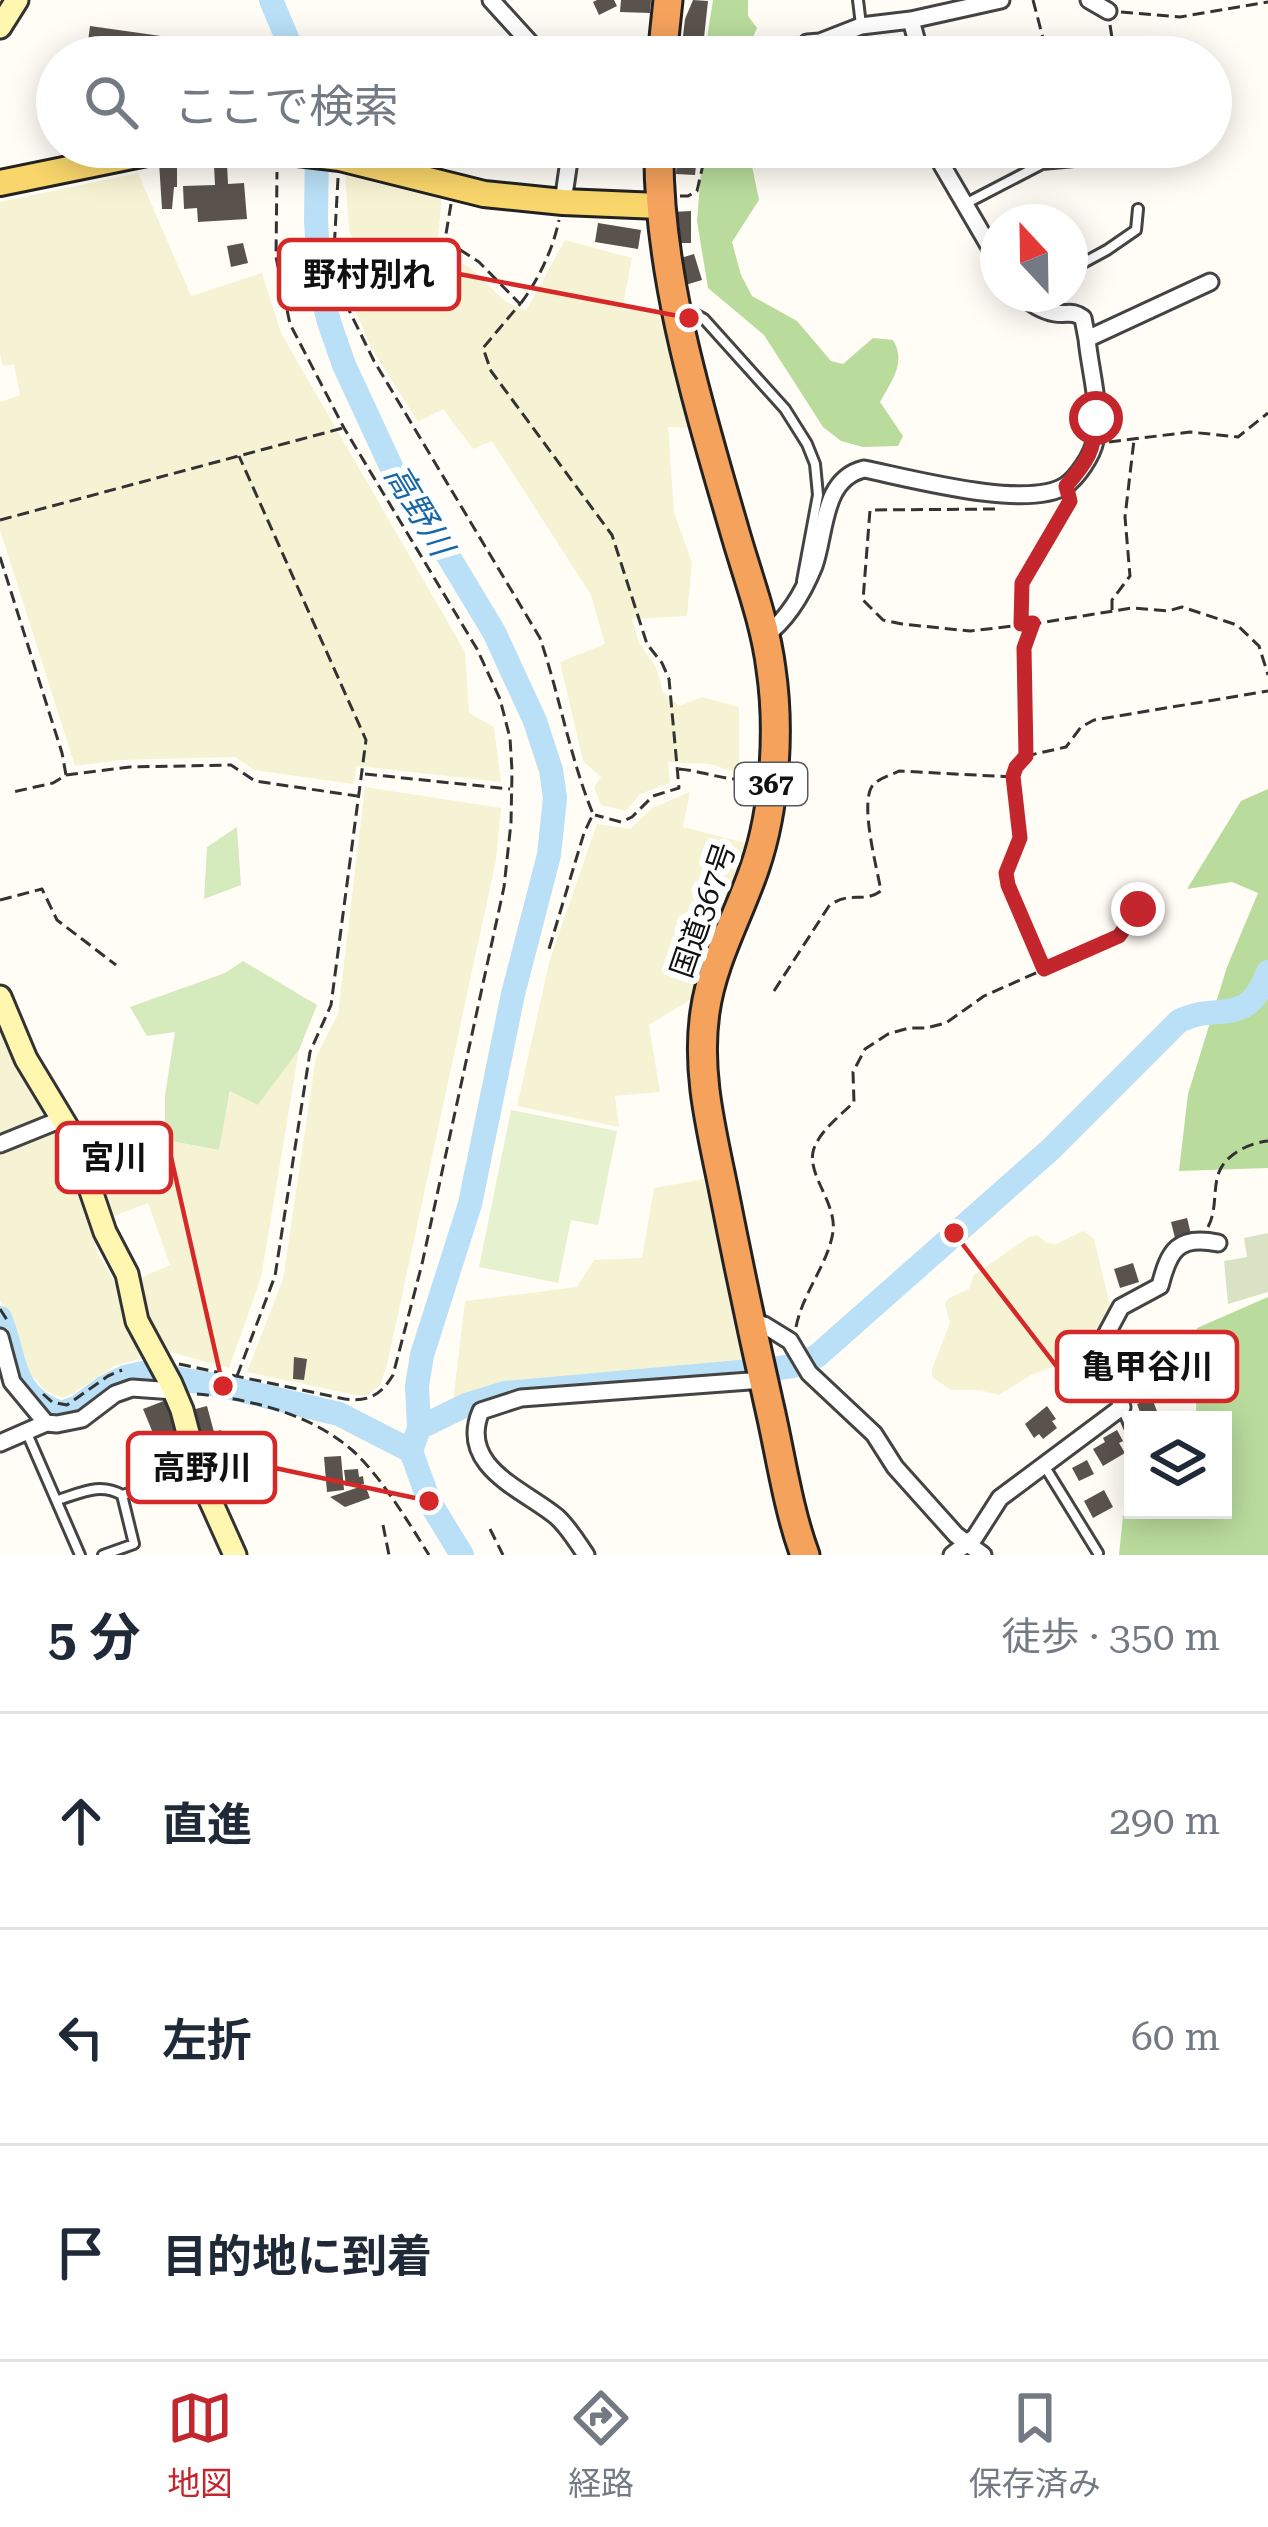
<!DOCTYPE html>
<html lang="ja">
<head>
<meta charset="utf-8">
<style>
	body { margin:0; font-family:"Roboto Serif","Noto Sans JP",serif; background:#f6f6f7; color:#1f2937 }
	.controls { position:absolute; right:36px; bottom:36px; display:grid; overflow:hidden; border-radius:0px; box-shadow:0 6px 30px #0003 }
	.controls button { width:108px; height:108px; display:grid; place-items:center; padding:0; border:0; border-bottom:3px solid #e0e1e3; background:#fff; color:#1f2937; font:60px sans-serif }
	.compass { position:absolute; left:980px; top:204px; width:108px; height:108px; border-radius:50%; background:#fff; box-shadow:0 6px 30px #0003; rotate:338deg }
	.stop { position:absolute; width:36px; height:36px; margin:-27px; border:9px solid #c4262e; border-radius:50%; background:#fff }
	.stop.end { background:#c4262e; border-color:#fff; box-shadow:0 3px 12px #0008 }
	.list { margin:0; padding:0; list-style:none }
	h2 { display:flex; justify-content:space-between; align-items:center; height:156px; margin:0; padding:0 48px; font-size:51px }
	h2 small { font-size:39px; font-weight:400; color:#747a83 }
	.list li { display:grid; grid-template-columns:78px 1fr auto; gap:36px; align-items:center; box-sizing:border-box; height:216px; padding:0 48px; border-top:3px solid #e0e1e3 }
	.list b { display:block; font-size:45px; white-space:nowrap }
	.list em { font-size:39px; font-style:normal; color:#747a83 }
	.icon { flex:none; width:66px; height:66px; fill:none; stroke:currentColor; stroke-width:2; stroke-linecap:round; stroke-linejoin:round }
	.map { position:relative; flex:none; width:1268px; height:1555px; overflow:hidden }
	.search { position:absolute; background:#fff; box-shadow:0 6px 30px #0003; left:36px; right:36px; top:36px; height:132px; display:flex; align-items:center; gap:30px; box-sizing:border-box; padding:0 42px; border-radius:66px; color:#747a83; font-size:45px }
	.sheet { height:804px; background:#fff }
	nav { display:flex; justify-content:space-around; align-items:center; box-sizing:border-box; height:168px; border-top:3px solid #e0e1e3; background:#fff; font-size:33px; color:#747a83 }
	nav a { display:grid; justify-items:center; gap:6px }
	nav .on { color:#c4262e }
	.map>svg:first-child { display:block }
	.farmland { fill:#f6f3d4 }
	.green { fill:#d5ebbd }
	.forest { fill:#b9dc9c }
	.cemetery { fill:#d9e3c4 }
	.pitch { fill:#e6f2cf }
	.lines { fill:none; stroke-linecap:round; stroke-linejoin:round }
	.river { stroke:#b9e0f7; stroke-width:24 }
	.building { fill:#5a524d }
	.lane-casing { stroke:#444; stroke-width:14 }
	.street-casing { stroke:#444; stroke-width:21 }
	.secondary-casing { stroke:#333; stroke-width:27 }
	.primary-casing { stroke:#222; stroke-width:30 }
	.highway-casing { stroke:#222; stroke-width:33 }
	.path { stroke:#333; stroke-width:3; stroke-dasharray:12 6; stroke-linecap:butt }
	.lane { stroke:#fff; stroke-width:8 }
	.street { stroke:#fff; stroke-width:15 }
	.secondary { stroke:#fff6b0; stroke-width:21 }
	.primary { stroke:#f9d66b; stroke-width:24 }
	.highway { stroke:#f5a25d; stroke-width:27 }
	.route { stroke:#c4262e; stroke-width:15 }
	.labels { text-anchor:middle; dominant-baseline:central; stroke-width:12; stroke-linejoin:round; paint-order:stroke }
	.shield { fill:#fff; stroke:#585858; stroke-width:3 }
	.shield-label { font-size:27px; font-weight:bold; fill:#111 }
	.street-label { font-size:30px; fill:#111; stroke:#fff }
	.water-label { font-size:33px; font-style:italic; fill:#1768a6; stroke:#fff }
	.leader { fill:none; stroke:#d62828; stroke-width:4.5 }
	.callout-dot { fill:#d62828; stroke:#fff; stroke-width:4.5 }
	.callout { fill:#fff; stroke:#d62828; stroke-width:4.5 }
	.callout-label { font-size:33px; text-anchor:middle; font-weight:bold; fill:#111 }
</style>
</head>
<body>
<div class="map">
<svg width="1268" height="1555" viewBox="0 0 1268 1555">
	<rect width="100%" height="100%" fill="#fffdf5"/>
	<path class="farmland" d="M345,170L442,195L437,249L470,268L505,301L526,311L565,240L632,258L622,310L666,309L695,428L668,427L674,512L692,563L687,616L632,619L639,643L656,667L663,692L679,706L702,697L739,707V773L709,764L668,762L670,783L640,794L626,811L601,805L594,787L601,777L583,761L560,662L605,644L591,595L492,441L473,449L443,409L418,422L372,349L347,291L374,279L349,231Z
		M138,173L191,296L262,273L281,333L465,652L469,713L494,727L501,782L357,766L353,784L254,770L235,757L121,760L75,766L0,530V402L20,395L14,364L3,366L0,354V202Z
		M365,787L501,808L496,860L387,1365L380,1385L369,1394L360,1396L247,1372L283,1279L316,1057L338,1014Z
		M690,792L683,827L746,843L695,997L649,1025L660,1092L615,1096L619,1127L517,1106L550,959L597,824L630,829L652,808Z
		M0,1017L62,1135L79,1181L97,1252L125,1300L147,1357L114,1366L75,1392L63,1398L46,1391L30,1374L13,1319L0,1300Z
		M299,1050L261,1278L229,1368L162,1350L143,1321L133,1281L170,1265L148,1203L107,1219L95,1171L165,1140L218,1150L231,1090L258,1105Z
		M704,1179L744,1363L501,1385L453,1402L465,1301L577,1287L594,1260L642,1258L654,1188Z
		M1083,1231L1094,1239L1111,1310L1094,1347L1086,1354L1031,1375L999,1395L979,1390H951L932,1377V1369L950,1323L945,1303L949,1298L969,1289L974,1275L1029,1237L1037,1235L1047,1243L1056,1244Z"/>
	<path class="green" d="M237,827L241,885L204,899L207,847Z
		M243,961L317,1005L299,1050L258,1105L230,1091L219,1150L165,1140V1095L175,1032L147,1036L130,1007L225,973Z"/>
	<path class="forest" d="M713,0H748V16L757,28L749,46L737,57H704Z
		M703,147H748L759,200L732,242L741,275L752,296L797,321L831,361L843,364L873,338L893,340C907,363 891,381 880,402L903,436L898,446L863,447L841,441L823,427L764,335L708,288L697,221Z
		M1268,789V1168L1179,1171L1188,1094L1227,967L1258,893L1232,882L1187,889L1241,801Z
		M1268,1297V1555H1119L1123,1516L1133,1507V1510H1223V1420H1196L1197,1328Z"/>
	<path class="cemetery" d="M1268,1233V1292L1228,1304L1224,1261L1247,1257L1244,1238Z"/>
	<path class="pitch" d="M511,1110L617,1131L598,1225L571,1220L558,1283L479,1267Z"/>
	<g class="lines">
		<path class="river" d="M271,0L295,57
			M317,147L316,221L320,286L329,322L344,365L395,475L432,529L494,632L535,721L551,770L555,798L549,855L513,994L470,1204L422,1355L417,1386L419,1428L411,1451L429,1501L462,1555
			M0,1318C17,1357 9,1396 61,1413L78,1407L105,1387L125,1377L143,1373L223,1386L339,1414L411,1451
			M419,1428L466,1405L505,1393L772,1369L793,1366L817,1356L1051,1149L1179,1021C1219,1001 1246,1030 1268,972"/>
	</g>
	<path class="building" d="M597,0H614L617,6L599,15L593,2Z
		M621,0H651L650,13L620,12Z
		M693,0L708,1L702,56L681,53L685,19Z
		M90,26L161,36L157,57L121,54V57H90L91,50L87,49Z
		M521,147H557L556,165L520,164Z
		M678,147H698L695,175L676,174Z
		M159,162H177V187H174L172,209H162Z
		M227,164L228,184L244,183L247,219L198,222L197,208L184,209L183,186L215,185L214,165Z
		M691,211V243H672L671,212Z
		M598,223L641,230L638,249L595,242Z
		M243,243L248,263L231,267L227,246Z
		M694,254L702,280L682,286L674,260Z
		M1187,1218L1191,1234L1175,1238L1171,1222Z
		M1133,1263L1139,1282L1120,1288L1114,1269Z
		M294,1357L307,1359L304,1380L293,1379Z
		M1152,1398L1158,1414L1143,1420L1137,1404Z
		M169,1399L180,1437L163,1444L160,1436L155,1438L143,1409Z
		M207,1406L214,1432L221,1430L225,1443L217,1445L221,1459L202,1464L188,1411Z
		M1047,1406L1056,1419L1052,1421L1057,1428L1043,1439L1039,1434L1034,1438L1025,1424Z
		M1117,1430L1123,1441L1119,1443L1125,1453L1103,1466L1093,1449L1105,1442L1103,1438Z
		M341,1456L344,1490L327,1492L324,1457Z
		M1087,1460L1094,1474L1079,1481L1072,1468Z
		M358,1469L359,1477L363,1476L364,1484L346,1486L344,1470Z
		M365,1485L370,1498L345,1507L330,1497Z
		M1104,1490L1113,1507L1093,1518L1084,1501Z"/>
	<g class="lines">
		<defs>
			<path id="lane" d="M858,0L861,25
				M965,204L1042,164L1085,160L1124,147
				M1070,270L1107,250L1136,230L1138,209
				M682,307L704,319L785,409L807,444L815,464L818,495L802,581
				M1122,1408L1133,1434
				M26,1431L80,1555
				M1045,1467L1098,1553
				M58,1500C81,1493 100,1482 122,1495L197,1476
				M103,1555L134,1544L122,1495"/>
			<path id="street" d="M491,0L543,57
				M1089,0L1108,11
				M911,20L921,57
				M807,43L820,42L861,26L911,20L1001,0
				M940,147L942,165L998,261
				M563,202L571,147
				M1021,294C1029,303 1043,311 1055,313C1068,315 1072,310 1083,318L1087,339
				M765,636C788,619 803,593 814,566C826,532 822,479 864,469C909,478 1026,510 1065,486C1077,478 1092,456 1095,441C1102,410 1090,371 1087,339L1210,282
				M0,1144L62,1119
				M749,1321L764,1325L790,1341L809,1373L874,1434L895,1467L956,1535L983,1555
				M0,1337L12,1382L46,1423
				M0,1443L46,1423L57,1424L82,1419L115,1394L132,1388L174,1391
				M586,1555C577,1542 569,1528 557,1517C525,1490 457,1467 481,1411L521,1398L763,1380
				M952,1555L975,1537L1000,1498L1122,1407L1100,1346L1121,1307L1160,1286C1169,1250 1178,1235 1218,1243"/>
			<path id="secondary" d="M0,27L17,0
				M0,997L26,1059L67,1127L76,1147L105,1232L127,1274L137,1321L171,1384L182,1410L199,1475L235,1555"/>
			<path id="primary" d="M246,147L340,158L484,194L563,202L659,206
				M0,183L176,147"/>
			<path id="highway" d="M662,57L668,0
				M659,147C657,273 699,408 734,529C747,575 765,621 771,669C780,730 775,809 755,867C739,915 712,961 705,1012C696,1073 712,1132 724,1192C738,1263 753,1334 769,1405C780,1452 788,1510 805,1555"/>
		</defs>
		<use href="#lane" class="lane-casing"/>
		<use href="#street" class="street-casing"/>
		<use href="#secondary" class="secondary-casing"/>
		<use href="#primary" class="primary-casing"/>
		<use href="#highway" class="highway-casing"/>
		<path class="path" d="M1033,0L1048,57
			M1121,12L1180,17L1268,2
			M1110,25L1115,57
			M756,57L794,47
			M338,178L334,251L342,296L374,361L540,638C560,697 570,758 593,814L584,833L549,949
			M680,196H688L697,191L707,147
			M451,204L445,240L479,262L520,304L483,348L491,371L612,535L647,644L662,663L669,679L679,788L653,796L632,817L621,822L595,815
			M521,303C539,279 553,249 559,220
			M1109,442L1190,432L1238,437L1268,413
			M995,509L870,510L863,600L883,620L902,624L970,631L1031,624
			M0,520L343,428
			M0,557L62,753L66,775L53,783L13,792
			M1112,610V600L1130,576L1125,517L1134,440
			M1021,621V583L1069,499
			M1026,752L1024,648L1033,624L1132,608L1168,611L1182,607L1237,625L1259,646L1268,675
			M679,769C703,771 728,782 752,779
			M365,774L510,789
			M66,775L130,767L231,765L255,781L357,796
			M1013,775L1020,838L1006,873L1008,885L1044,969
			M0,900L42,889L57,920L116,965
			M774,991L829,906C849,890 863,904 881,891C877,868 859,802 873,785C879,778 892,775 899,771L1013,777L1026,756L1066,747L1081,727L1094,720L1268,691
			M99,1158L137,1143L146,1136L159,1176
			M1208,1227C1218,1208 1212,1187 1220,1170C1228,1153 1250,1143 1268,1141
			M0,1309L9,1323
			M796,1327C803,1292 828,1264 833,1232C837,1204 808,1176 813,1152C817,1133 841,1115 854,1102L853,1072L865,1049L888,1034L909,1028H926L946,1023L984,996L1119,936L1138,909L1158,903
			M179,1364L345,1399C369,1402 381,1395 393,1375L422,1264L504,887L511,823L512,771L510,738L500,699L477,649L344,428L290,324L276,257L277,172
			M237,1376L275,1276L310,1052L331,1005L366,740L239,456
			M43,1394L52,1402L67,1405L108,1376L122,1370
			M197,1394C250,1399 311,1414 352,1450C380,1475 409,1523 429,1555
			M383,1525L389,1555
			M490,1529L503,1555"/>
		<use href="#lane" class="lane"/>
		<use href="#street" class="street"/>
		<use href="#secondary" class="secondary"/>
		<use href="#primary" class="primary"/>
		<use href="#highway" class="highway"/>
	</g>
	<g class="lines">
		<path class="route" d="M1096,418C1095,450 1087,462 1066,486L1070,501L1022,583L1021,624L1033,623L1024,648L1026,756L1016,767L1013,776L1020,838L1006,873L1008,885L1044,969L1119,936L1138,909"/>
	</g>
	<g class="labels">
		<rect class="shield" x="735" y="763" width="72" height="42" rx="9"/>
		<g class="shield-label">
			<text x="771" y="784">367</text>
		</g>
		<g class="street-label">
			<text transform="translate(703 910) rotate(-71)">国道367号</text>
		</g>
		<g class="water-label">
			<text transform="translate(419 510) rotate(59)">高野川</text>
		</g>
	</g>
	<path class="leader" d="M689 318L459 274M223 1386L171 1157M954 1233L1057 1367M429 1501L275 1468"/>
	<g class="callout-dot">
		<circle cx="689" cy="318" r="12"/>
		<circle cx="223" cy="1386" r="12"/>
		<circle cx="954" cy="1233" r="12"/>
		<circle cx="429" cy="1501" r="12"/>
	</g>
	<g class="callout">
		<rect x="279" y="240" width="180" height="69" rx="12"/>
		<rect x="57" y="1123" width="114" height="69" rx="12"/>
		<rect x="1057" y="1332" width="180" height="69" rx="12"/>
		<rect x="128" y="1433" width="147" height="69" rx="12"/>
	</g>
	<g class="callout-label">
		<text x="369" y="286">野村別れ</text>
		<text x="114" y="1169">宮川</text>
		<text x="1147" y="1378">亀甲谷川</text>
		<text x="202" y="1479">高野川</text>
	</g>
</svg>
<div class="controls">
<button><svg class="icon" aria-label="layers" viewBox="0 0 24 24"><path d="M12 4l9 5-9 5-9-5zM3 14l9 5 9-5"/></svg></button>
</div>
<svg class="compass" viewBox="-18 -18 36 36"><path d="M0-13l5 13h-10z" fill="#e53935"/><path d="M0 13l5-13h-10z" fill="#747a83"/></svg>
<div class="stop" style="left:1096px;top:418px"></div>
<div class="stop end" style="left:1138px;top:909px"></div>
<div class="search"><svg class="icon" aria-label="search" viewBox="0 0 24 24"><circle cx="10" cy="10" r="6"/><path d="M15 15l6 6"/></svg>ここで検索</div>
</div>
<section class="sheet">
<h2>5 分<small>徒歩 · 350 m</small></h2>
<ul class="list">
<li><svg class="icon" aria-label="ahead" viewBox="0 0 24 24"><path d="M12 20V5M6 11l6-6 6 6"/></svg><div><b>直進</b></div><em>290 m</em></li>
<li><svg class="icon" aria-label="left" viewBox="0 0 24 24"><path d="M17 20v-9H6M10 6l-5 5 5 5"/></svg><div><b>左折</b></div><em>60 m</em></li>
<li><svg class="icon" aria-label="arrive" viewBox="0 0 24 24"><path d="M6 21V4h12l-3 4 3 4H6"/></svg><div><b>目的地に到着</b></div></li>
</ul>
</section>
<nav>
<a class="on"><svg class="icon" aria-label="map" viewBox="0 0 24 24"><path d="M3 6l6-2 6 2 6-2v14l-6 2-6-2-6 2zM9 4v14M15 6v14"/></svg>地図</a>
<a><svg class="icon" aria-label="directions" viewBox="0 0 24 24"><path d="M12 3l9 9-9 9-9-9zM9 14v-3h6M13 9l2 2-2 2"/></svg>経路</a>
<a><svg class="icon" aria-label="saved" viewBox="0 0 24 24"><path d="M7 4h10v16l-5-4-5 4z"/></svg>保存済み</a>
</nav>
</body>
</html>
